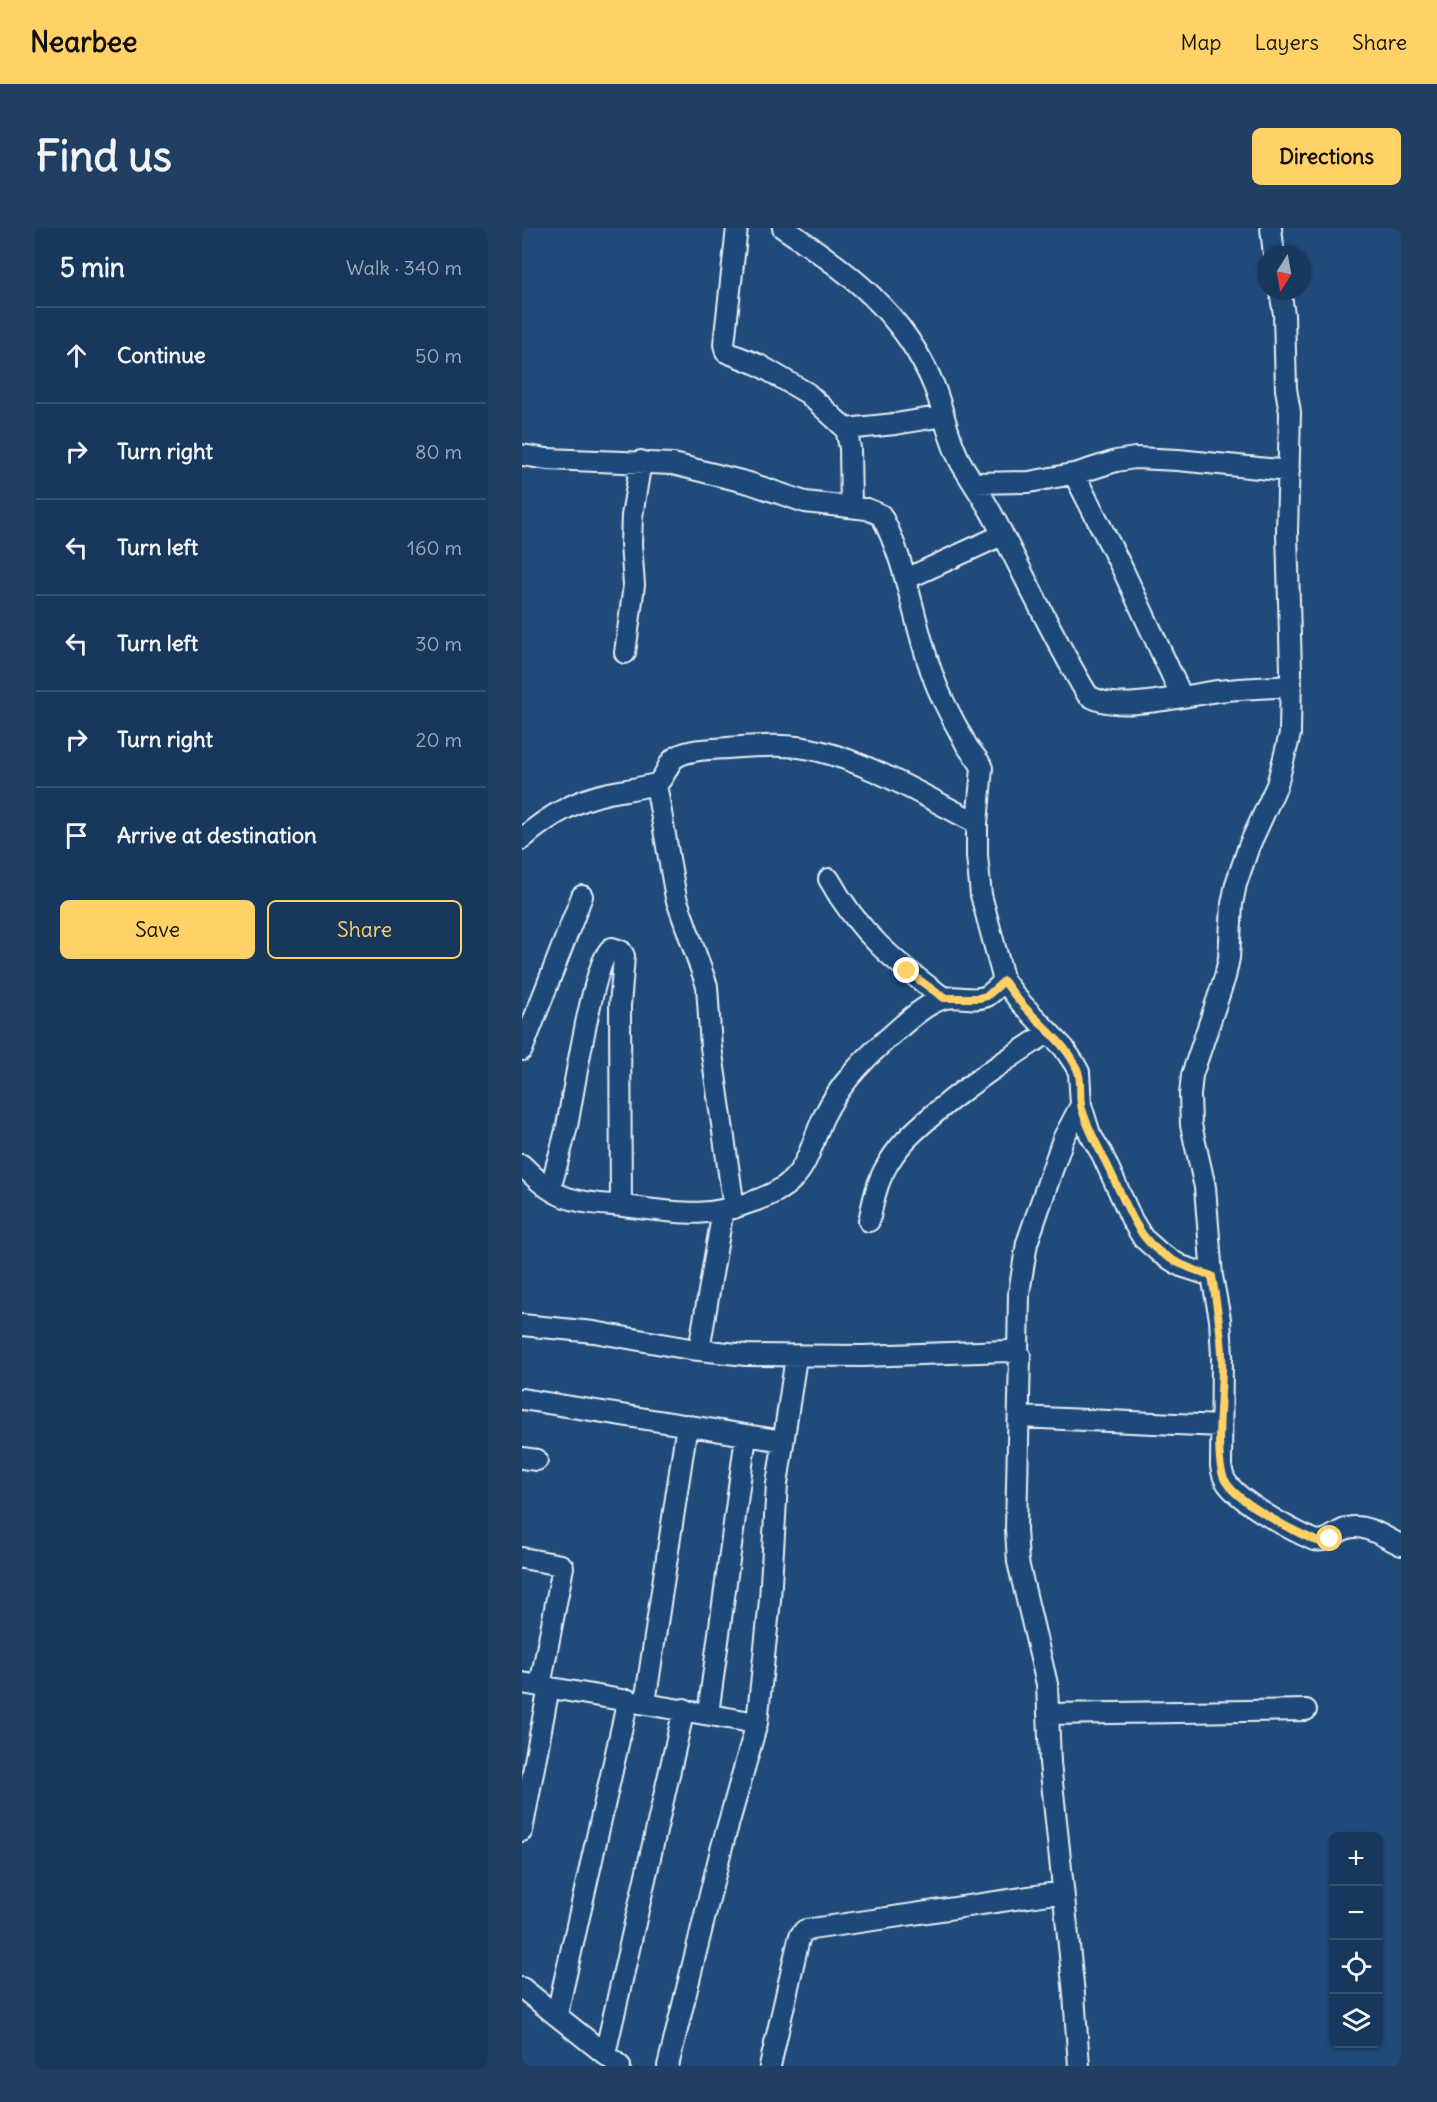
<!DOCTYPE html>
<html lang="en">
<head>
<meta charset="utf-8">
<style>
	body { margin:0; font-family:Delius,sans-serif; background:#203f62; color:#f1f3f6 }
	.controls { position:absolute; right:18px; bottom:18px; display:grid; overflow:hidden; border-radius:9px; box-shadow:0 2px 4px #0004 }
	.controls button { width:54px; height:54px; display:grid; place-items:center; padding:0; border:0; border-bottom:2px solid #365272; background:#17385c; color:#f1f3f6; font:30px sans-serif }
	.compass { position:absolute; left:735px; top:18px; width:54px; height:54px; border-radius:50%; background:#17385c; box-shadow:0 2px 4px #0004; rotate:191deg }
	.stop { position:absolute; width:18px; height:18px; margin:-14px; border:4px solid #ffd166; border-radius:50%; background:#fff }
	.stop.end { background:#ffd166; border-color:#fff; box-shadow:0 2px 6px #0008 }
	.list { margin:0; padding:0; list-style:none }
	h2 { display:flex; justify-content:space-between; align-items:center; height:78px; margin:0; padding:0 24px; font-size:26px }
	h2 small { font-size:20px; font-weight:400; color:#9eacbb }
	.list li { display:grid; grid-template-columns:39px 1fr auto; gap:18px; align-items:center; box-sizing:border-box; height:96px; padding:0 24px; border-top:2px solid #365272 }
	.list b { display:block; font-size:22px; white-space:nowrap }
	.list em { font-size:20px; font-style:normal; color:#9eacbb }
	.actions { display:flex; gap:12px; padding:18px 24px }
	.actions a { flex:1; padding:14px 0; border:2px solid #ffd166; border-radius:9px; text-align:center; font-size:21px; color:#ffd166 }
	.actions .main { background:#ffd166; color:#111 }
	.icon { flex:none; width:33px; height:33px; fill:none; stroke:currentColor; stroke-width:2; stroke-linecap:round; stroke-linejoin:round }
	.map { position:relative; flex:none; width:879px; height:1838px; overflow:hidden; border-radius:9px }
	header { display:flex; align-items:center; gap:36px; box-sizing:border-box; height:84px; padding:0 30px; background:#ffd166; color:#111 }
	header strong { font-size:28px }
	nav { display:flex; gap:33px; margin-inline-start:auto; font-size:21px }
	.intro { display:flex; align-items:center; justify-content:space-between; box-sizing:border-box; height:144px; padding:0 36px }
	h1 { margin:0; font-size:42px }
	.button { padding:15px 27px; border-radius:9px; background:#ffd166; color:#111; font-size:21px; font-weight:700 }
	main { display:flex; gap:36px; padding:0 36px }
	aside { flex:1; background:#17385c; border-radius:9px; box-shadow:0 2px 4px #0004 }
	.map>svg:first-child { display:block }
	.lines { fill:none; stroke-linecap:round; stroke-linejoin:round }
	.minor-casing { stroke:#e8f1f8; stroke-width:24 }
	.minor { stroke:#1f4a7a; stroke-width:20 }
	.route { stroke:#ffd166; stroke-width:8 }
</style>
</head>
<body>
<header>
<strong>Nearbee</strong>
<nav><a>Map</a><a>Layers</a><a>Share</a></nav>
</header>
<div class="intro"><h1>Find us</h1><a class="button">Directions</a></div>
<main>
<aside>
<h2>5 min<small>Walk · 340 m</small></h2>
<ul class="list">
<li><svg class="icon" aria-label="ahead" viewBox="0 0 24 24"><path d="M12 20V5M6 11l6-6 6 6"/></svg><div><b>Continue</b></div><em>50 m</em></li>
<li><svg class="icon" aria-label="right" viewBox="0 0 24 24"><path d="M7 20v-9h11M14 6l5 5-5 5"/></svg><div><b>Turn right</b></div><em>80 m</em></li>
<li><svg class="icon" aria-label="left" viewBox="0 0 24 24"><path d="M17 20v-9H6M10 6l-5 5 5 5"/></svg><div><b>Turn left</b></div><em>160 m</em></li>
<li><svg class="icon" aria-label="left" viewBox="0 0 24 24"><path d="M17 20v-9H6M10 6l-5 5 5 5"/></svg><div><b>Turn left</b></div><em>30 m</em></li>
<li><svg class="icon" aria-label="right" viewBox="0 0 24 24"><path d="M7 20v-9h11M14 6l5 5-5 5"/></svg><div><b>Turn right</b></div><em>20 m</em></li>
<li><svg class="icon" aria-label="arrive" viewBox="0 0 24 24"><path d="M6 21V4h12l-3 4 3 4H6"/></svg><div><b>Arrive at destination</b></div></li>
</ul>
<div class="actions"><a class="main">Save</a><a>Share</a></div>
</aside>
<div class="map">
<svg width="879" height="1838" viewBox="0 0 879 1838">
	<rect width="100%" height="100%" fill="#1f4a7a"/>
	<filter id="ink" filterUnits="userSpaceOnUse"><feTurbulence type="fractalNoise" baseFrequency=".0167" numOctaves="2"/><feDisplacementMap in="SourceGraphic" scale="12" xChannelSelector="R" yChannelSelector="G"/><feConvolveMatrix kernelMatrix="1 2 1 2 8 2 1 2 1" color-interpolation-filters="sRGB"/></filter>
	<g filter="url(#ink)">
		<g class="lines">
			<defs>
				<path id="minor" d="M215,0L202,116L204,124L237,137L285,165L324,201
					M261,0C325,42 382,85 412,158C422,183 426,212 439,235C449,252 460,268 470,286C502,346 530,408 565,466C589,487 665,467 696,463C720,460 745,460 769,458
					M749,0L752,27
					M758,63L762,86L764,161L768,184L765,305L769,442L768,506L755,557L727,618L714,656L710,676L707,730L703,749L670,847L668,867L669,897L683,959L690,1048L698,1091L700,1129L699,1238C700,1244 701,1250 705,1255C719,1275 769,1302 792,1312C807,1315 812,1304 826,1300C843,1295 864,1310 879,1317
					M0,227L25,231L151,236L227,255L283,274L345,281L359,287C386,337 391,395 411,448C419,472 433,495 445,518C450,526 457,531 460,540L455,595V628L459,667L482,753L499,775L542,820L552,835L557,844L559,877L568,906L580,926L610,992L621,1010L638,1025L659,1038L690,1048
					M552,246L601,342L660,469
					M452,255L507,254L556,245L594,233L613,230L656,232L767,243
					M329,279L328,220L324,201L373,196L422,188
					M384,351L480,307
					M103,425L112,357L109,316L110,288L119,233
					M134,556L154,670L185,758L189,819L212,980
					M0,611C26,588 53,572 87,565C103,562 119,560 134,556C145,549 145,533 156,528C170,521 190,521 206,520C235,518 267,515 297,523C348,535 407,571 455,595
					M307,651C336,704 374,735 422,770
					M0,822L60,668
					M0,937C12,949 26,963 43,969C62,976 82,976 101,978C154,984 183,992 235,972C248,967 260,962 270,952C287,936 292,908 302,888C317,857 340,833 365,811C380,798 404,774 424,770C437,767 452,774 465,768C471,764 477,758 482,753
					M28,961C34,940 40,919 45,898C51,869 71,731 90,720L99,723L102,728L98,778L99,978
					M347,993C351,975 354,957 363,941C375,918 392,903 412,886C448,855 487,830 527,804
					M0,1097L72,1104L168,1121L224,1127L340,1128L486,1123L498,1127L494,1301L496,1334L525,1456L528,1535L552,1766L557,1838
					M177,1122L201,982
					M496,1126L497,1065L505,1015L541,911L559,877
					M0,1171L261,1213
					M497,1189L699,1198
					M0,1230L15,1232
					M0,1330L39,1337L41,1339L18,1458
					M0,1455L235,1495
					M123,1475L165,1197
					M186,1486L224,1208
					M526,1486L784,1482
					M0,1603L27,1459
					M0,1760L98,1838
					M35,1786L106,1472
					M83,1826L162,1481
					M146,1838L199,1622L235,1495L248,1372L255,1256L274,1129
					M248,1838L276,1715L278,1708L283,1702L541,1664"/>
			</defs>
			<use href="#minor" class="minor-casing"/>
			<use href="#minor" class="minor"/>
		</g>
	</g>
	<g class="lines" filter="url(#ink)">
		<path class="route" d="M385,743L422,770H457L465,768L482,753C488,761 493,768 499,775C518,797 543,814 555,841C561,853 556,868 560,881C567,905 580,925 590,947C620,1010 621,1025 690,1048C694,1074 699,1100 700,1126C702,1155 690,1234 704,1254C717,1275 769,1302 792,1312L799,1314L808,1311"/>
	</g>
</svg>
<div class="controls">
<button>+</button>
<button>−</button>
<button><svg class="icon" aria-label="locate" viewBox="0 0 24 24"><circle cx="12" cy="12" r="6"/><path d="M12 2v4M12 18v4M2 12h4M18 12h4"/></svg></button>
<button><svg class="icon" aria-label="layers" viewBox="0 0 24 24"><path d="M12 4l9 5-9 5-9-5zM3 14l9 5 9-5"/></svg></button>
</div>
<svg class="compass" viewBox="-18 -18 36 36"><path d="M0-13l5 13h-10z" fill="#e53935"/><path d="M0 13l5-13h-10z" fill="#9eacbb"/></svg>
<div class="stop" style="left:808px;top:1311px"></div>
<div class="stop end" style="left:385px;top:743px"></div>
</div>
</main>
</body>
</html>
